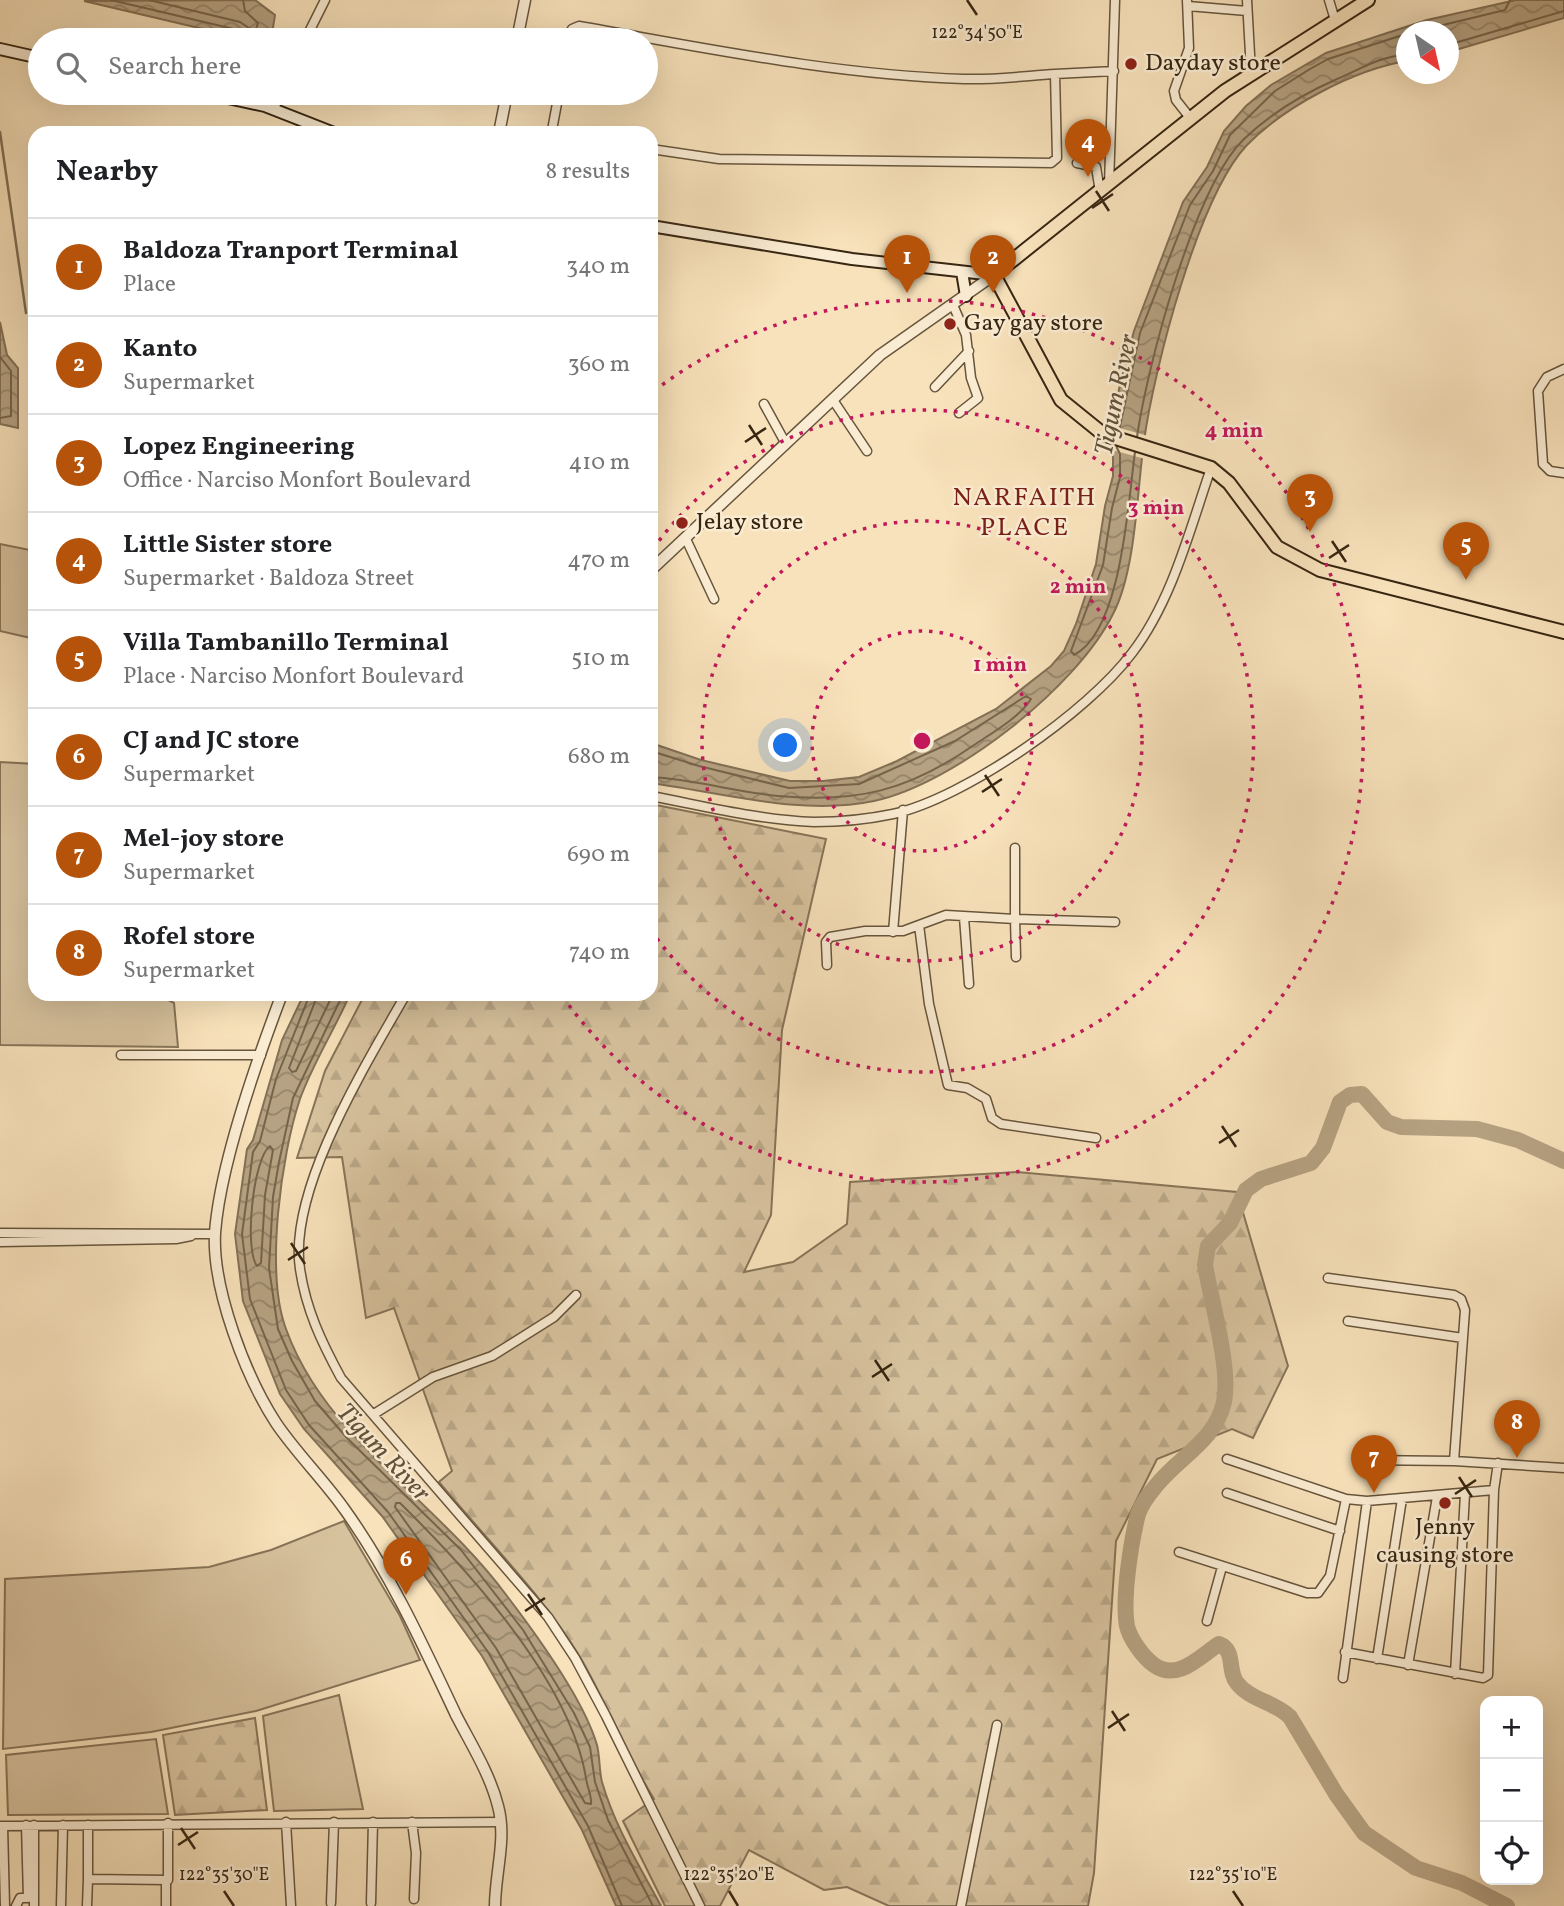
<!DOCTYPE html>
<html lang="en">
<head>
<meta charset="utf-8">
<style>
	body { margin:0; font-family:Vollkorn,serif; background:#f6f6f6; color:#202124 }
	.controls { position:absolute; right:21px; bottom:21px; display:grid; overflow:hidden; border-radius:14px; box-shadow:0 7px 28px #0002 }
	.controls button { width:63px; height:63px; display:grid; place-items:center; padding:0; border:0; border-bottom:2px solid #e0e0e0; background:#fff; color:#202124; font:35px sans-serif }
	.compass { position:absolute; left:1396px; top:21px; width:63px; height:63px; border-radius:50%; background:#fff; box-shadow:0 7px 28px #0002; rotate:146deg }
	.you { position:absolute; left:786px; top:746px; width:24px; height:24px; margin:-18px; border:5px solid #fff; border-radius:50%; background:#1a73e8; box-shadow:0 0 0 10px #1a73e833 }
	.badge { display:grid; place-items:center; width:46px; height:46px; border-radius:50%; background:#b45309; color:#fff; font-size:23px; font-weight:700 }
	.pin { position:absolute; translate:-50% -58px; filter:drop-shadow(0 2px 4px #0008) }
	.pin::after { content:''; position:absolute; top:37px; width:24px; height:21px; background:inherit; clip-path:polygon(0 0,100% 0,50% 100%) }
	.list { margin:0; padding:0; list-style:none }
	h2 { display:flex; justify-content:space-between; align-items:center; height:91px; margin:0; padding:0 28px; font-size:30px }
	h2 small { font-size:23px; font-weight:400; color:#757577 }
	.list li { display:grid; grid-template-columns:46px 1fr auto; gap:21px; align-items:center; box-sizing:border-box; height:98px; padding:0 28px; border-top:2px solid #e0e0e0 }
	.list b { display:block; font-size:26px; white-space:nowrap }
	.list p { margin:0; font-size:23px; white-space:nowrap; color:#757577 }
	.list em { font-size:23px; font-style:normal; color:#757577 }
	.icon { flex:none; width:38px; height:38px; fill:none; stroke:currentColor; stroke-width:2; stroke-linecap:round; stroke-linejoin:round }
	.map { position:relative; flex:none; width:1564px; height:1906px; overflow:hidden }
	.search { position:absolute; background:#fff; box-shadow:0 7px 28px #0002; left:28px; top:28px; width:630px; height:77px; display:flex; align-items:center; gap:18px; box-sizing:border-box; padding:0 24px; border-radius:38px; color:#757577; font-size:26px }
	.panel { position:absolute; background:#fff; box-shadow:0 7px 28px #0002; left:28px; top:126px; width:630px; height:875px; border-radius:21px }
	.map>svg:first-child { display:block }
	.green { fill:#d7c29e; stroke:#877458; stroke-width:2 }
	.forest { fill:url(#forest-firs); stroke:#877458; stroke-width:2 }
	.water { fill:url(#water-waves); stroke:#837055; stroke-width:2 }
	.pier { fill:#f8e2bb }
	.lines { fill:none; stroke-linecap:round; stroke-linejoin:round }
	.shore { stroke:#76644a; stroke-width:2 }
	.stream { stroke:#837055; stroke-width:2.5 }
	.river { stroke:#b6a282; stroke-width:16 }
	.minor-casing { stroke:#67553c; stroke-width:11 }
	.tertiary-casing { stroke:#67553c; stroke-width:13 }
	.secondary-casing { stroke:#372612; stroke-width:14 }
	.primary-casing { stroke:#372612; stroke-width:16 }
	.minor { stroke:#faecd3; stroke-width:8 }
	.tertiary { stroke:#faecd3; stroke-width:10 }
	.secondary { stroke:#faecd3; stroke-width:10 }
	.primary { stroke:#f8e2bb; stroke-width:12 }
	.ticks { fill:none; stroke:#372612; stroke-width:2.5 }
	.ring { fill:none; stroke:#c2185b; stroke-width:3.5; stroke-dasharray:3.5 7 }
	.poi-dot { fill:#8f2418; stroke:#faecd3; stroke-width:2.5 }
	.labels { text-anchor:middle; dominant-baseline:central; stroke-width:5; stroke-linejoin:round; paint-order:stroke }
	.poi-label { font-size:24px; fill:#372612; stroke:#faecd3; text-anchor:start }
	.water-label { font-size:26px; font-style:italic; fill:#635139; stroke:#faecd3 }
	.neighbourhood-label { font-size:26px; letter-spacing:2px; fill:#7a1f14; stroke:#faecd3 }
	.ticks-label { font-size:18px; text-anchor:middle; fill:#372612; stroke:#faecd3; stroke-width:5; stroke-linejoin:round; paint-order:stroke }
	.centre { fill:#c2185b; stroke:#faecd3; stroke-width:3.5 }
	.ring-label { font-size:21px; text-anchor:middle; font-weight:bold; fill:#c2185b; stroke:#faecd3; stroke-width:5; stroke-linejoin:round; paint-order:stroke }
</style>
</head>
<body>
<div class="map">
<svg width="1564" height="1906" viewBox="0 0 1564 1906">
	<defs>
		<pattern id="forest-firs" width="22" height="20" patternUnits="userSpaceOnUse" patternTransform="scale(1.75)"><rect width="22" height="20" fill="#d7c29e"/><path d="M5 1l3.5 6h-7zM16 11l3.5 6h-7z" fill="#b9a787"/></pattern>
		<pattern id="water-waves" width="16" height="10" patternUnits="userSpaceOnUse" patternTransform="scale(1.75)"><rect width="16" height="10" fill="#b6a282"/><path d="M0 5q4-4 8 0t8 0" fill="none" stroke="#958469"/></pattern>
	</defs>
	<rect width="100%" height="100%" fill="#f8e2bb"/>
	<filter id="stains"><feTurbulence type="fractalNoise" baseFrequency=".00286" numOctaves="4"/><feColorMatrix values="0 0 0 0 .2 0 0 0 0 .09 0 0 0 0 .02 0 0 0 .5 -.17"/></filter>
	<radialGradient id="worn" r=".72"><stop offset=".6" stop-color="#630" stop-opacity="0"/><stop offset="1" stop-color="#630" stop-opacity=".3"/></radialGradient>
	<path class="green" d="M0,544L35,551V639L0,631Z
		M0,762L35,764V994H157L174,1003L178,1047L0,1045Z
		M344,1521L400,1616L420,1660L256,1711L151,1732L3,1749L5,1579L209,1567L271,1550Z
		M339,1695L363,1809L274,1811L263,1716Z
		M156,1739L168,1814L8,1815L6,1755Z"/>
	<path class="forest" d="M651,804L826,839L782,1030L771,1215L744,1272L793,1262L847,1224L850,1182L1017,1172L1237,1192L1288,1366L1253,1438L1232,1429L1157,1459L1116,1541L1094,1873L1088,1906H889L847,1887L824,1890L749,1850L720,1906H665L623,1821L654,1799C626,1754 607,1703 580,1657C542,1594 486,1539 439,1482L452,1471L394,1308L366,1318L342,1157L297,1158L325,1071L365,994H651Z
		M255,1718L267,1810L175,1815L163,1735Z"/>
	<path class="water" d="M255,0L275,15L271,40H250L84,1Z
		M1516,0H1564V18L1449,52L1448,32H1406V61C1354,70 1285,106 1247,145C1198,197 1154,369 1144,441C1137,491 1136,570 1113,614C1077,687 954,784 874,801C802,816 723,793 651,783V743L701,760L790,781H823L859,777L897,761L996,709L1051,666L1064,651L1076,624L1096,564L1105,506L1113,476V455L1108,452L1119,389L1134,331L1183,202L1207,167L1224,131L1246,106L1271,85L1326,53L1427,20Z
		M0,322L7,355L18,368V428L0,424Z
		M304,994H350C335,1029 313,1063 300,1099C281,1155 265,1273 286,1329C300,1368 323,1401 350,1431C401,1488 461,1534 507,1596C536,1634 584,1700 597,1745C600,1757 599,1770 602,1782C615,1827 639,1865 661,1906H616L582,1830L482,1656L382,1516L304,1429L280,1394L243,1301L235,1234L247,1149L253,1140L282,1040Z"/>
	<path class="pier" d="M1109,425L1148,436L1145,459L1105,448Z"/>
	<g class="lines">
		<path class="shore" d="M111,0L238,30L244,40
			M149,0L240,22L255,32L258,23L245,11L243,0
			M1414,32L1505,10L1510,0
			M1448,45L1564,11
			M0,357L11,371V416L0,418
			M1119,431L1140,333L1190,205L1213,171L1230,135L1275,91L1310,69L1328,59L1406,34
			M1137,437C1147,367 1194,187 1244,139C1271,113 1303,94 1337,79C1361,69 1380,56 1406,55
			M1116,446L1120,454V477L1112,508L1103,565L1071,651L1074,655C1122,631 1128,501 1135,452
			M651,751L699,766L789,788L859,784L955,741L1026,696L1031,699C1020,717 992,733 974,745C908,791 857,803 778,796C735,792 694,779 651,777
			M310,994L276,1079L260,1141L253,1152L242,1234L250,1299L286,1390L309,1425L388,1512L488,1652L588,1826L622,1906
			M318,994L289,1068L292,1072L296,1071L333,994
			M343,994L293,1098L279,1162L273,1197L269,1268L278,1329L292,1361L315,1401L347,1438L461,1550L523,1630L574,1713L590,1747L595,1782L608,1820L653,1906
			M270,1146L273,1150L265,1195L261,1263L257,1266C244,1249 253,1158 270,1146Z
			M396,1503H400C469,1571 570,1681 586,1778C587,1787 592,1796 591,1804L585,1803L496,1648L395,1507Z"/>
		<path class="stream" d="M0,132L26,313"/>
		<path class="river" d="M1507,1906L1462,1883L1416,1868L1364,1833L1336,1794L1290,1717C1275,1702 1250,1700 1237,1683C1227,1671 1236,1650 1219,1644C1200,1656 1178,1682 1154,1665C1143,1657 1130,1639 1127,1626C1122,1598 1131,1542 1138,1514C1141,1506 1149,1494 1155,1487C1178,1457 1215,1442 1224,1402C1231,1369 1211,1300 1205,1265L1208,1246L1230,1223L1246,1190L1261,1179L1311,1163L1323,1148L1340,1102L1350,1095L1362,1094L1387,1122L1401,1127L1477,1129L1518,1140L1564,1161"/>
		<defs>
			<path id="minor" d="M1187,0L1189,48L1174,91L1176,100L1191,119
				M1247,0L1251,72
				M1329,0L1335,20
				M1188,6L1247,11
				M305,40L325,0
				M569,40L572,29L579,26C706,48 835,75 964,79C994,80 1025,76 1055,74L1057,158L1051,163L719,159L651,149
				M1055,74L1114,71
				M274,109L280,93
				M554,133L552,130L559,93
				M1077,163L1096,167L1100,192
				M1109,185L1115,0
				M953,305L966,335L971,378L978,398L959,413
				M1564,369L1547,377L1538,391L1543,464L1550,471L1564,473
				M935,387L969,351
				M833,400L867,451
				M764,404L786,444
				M686,539L714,599
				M651,796C704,806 759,820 814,822C838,822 869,819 893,814C965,798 1088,712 1132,653C1172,601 1190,529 1211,468
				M964,917L969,984
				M919,925L929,1004L948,1085L967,1088L986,1099L992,1118L1001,1124L1096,1138
				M893,932L903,810
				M1016,957L1015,919L1115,922
				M827,965L826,942L830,937L865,931H903L946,915L1015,919V848
				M406,994C367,1063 288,1189 300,1269C306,1310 322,1343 341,1378L548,1617L575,1658L606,1716L700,1906
				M121,1055H261
				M0,1233L215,1234
				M0,1242L176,1239L191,1236
				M1328,1278L1454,1295L1461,1299L1465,1310L1454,1461L1564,1468
				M1348,1321L1463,1338
				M374,1414L433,1377L492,1356L554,1317L576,1295
				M1227,1459L1346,1499L1367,1501L1494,1490
				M1360,1460L1454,1461
				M1227,1493L1340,1531
				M1179,1552L1307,1593H1318L1330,1576L1346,1499
				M1207,1621L1222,1567
				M1345,1652L1483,1678L1488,1675L1494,1490L1498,1463
				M1377,1659L1402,1499
				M1408,1665L1437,1497
				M1455,1674L1465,1494
				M1343,1678L1367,1501
				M286,1822L291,1906
				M412,1822L416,1853L414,1899
				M34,1825V1906
				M88,1825V1879
				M0,1826L501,1822
				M3,1826L5,1906
				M166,1880V1906
				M331,1903L334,1822
				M371,1903L373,1822
				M16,1906L20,1898H28L26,1825
				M61,1906L63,1825
				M87,1906L88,1879L168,1880V1823
				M961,1906L997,1725"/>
			<path id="tertiary" d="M517,40L525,0
				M499,133L507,93
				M651,570L880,355L994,275
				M282,994C257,1060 220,1164 215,1233C212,1289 246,1377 276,1423C297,1454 324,1480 345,1510C390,1573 423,1645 456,1715C471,1744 490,1774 498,1806C507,1839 495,1873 495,1906"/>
			<path id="secondary" d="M0,49L40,58
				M205,93L265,106L334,133
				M651,226L852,259L994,275
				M962,272L966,296"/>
			<path id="primary" d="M1368,0L1225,91L994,275L1061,400L1103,434L1211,468L1229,483L1277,547L1320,570L1564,632"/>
		</defs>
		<use href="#minor" class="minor-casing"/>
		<use href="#tertiary" class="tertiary-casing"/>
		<use href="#secondary" class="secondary-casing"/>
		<use href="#primary" class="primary-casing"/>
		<use href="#minor" class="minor"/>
		<use href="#tertiary" class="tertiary"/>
		<use href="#secondary" class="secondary"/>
		<use href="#primary" class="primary"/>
	</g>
	<path class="ticks" d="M967,0L977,15M1096,191L1109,211M1092,208L1113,194M749,425L762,445M745,442L766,428M1332,541L1346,562M1329,558L1349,545M985,775L999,796M982,792L1002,779M1222,1126L1236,1147M1219,1143L1239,1130M291,1243L305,1264M288,1260L308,1247M875,1360L889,1381M872,1377L892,1364M1459,1477L1472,1497M1455,1494L1476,1480M528,1594L542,1615M525,1611L545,1598M1112,1711L1125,1731M1108,1728L1129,1714M181,1828L195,1849M178,1845L198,1832M224,1891L234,1906M729,1891L738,1906M1233,1891L1243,1906"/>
	<g class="ring">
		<circle cx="922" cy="741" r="110"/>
		<circle cx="922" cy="741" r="220"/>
		<path d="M653 549A331 331 0 1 1 653 933"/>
		<path d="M654 391A441 441 0 1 1 563 997"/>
	</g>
	<g class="poi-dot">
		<circle cx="1131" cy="64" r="7"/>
		<circle cx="950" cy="324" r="7"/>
		<circle cx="682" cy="523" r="7"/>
		<circle cx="1445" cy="1503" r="7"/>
	</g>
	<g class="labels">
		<g class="poi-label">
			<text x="1145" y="64">Dayday store</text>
			<text x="964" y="324">Gay gay store</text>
			<text x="696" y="523">Jelay store</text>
			<text x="1445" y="1528" text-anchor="middle">Jenny<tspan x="1445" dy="28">causing store</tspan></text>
		</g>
		<g class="water-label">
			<text transform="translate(1117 395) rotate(-78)">Tigum River</text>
			<text transform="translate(383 1453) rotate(47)">Tigum River</text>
		</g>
		<g class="neighbourhood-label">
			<text x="1025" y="498">NARFAITH<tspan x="1025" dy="30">PLACE</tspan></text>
		</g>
	</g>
	<g class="ticks-label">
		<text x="977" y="38">122°34'50"E</text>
		<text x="224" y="1880">122°35'30"E</text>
		<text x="729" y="1880">122°35'20"E</text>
		<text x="1233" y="1880">122°35'10"E</text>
	</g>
	<circle cx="922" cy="741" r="10" class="centre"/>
	<g class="ring-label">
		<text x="1234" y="437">4 min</text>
		<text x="1156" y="514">3 min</text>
		<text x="1078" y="593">2 min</text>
		<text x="1000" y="671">1 min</text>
	</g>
	<rect width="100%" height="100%" filter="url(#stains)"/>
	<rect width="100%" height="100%" fill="url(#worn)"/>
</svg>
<div class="controls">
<button>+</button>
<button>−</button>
<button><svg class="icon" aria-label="locate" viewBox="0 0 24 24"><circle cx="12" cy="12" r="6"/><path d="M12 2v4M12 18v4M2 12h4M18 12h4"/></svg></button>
</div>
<svg class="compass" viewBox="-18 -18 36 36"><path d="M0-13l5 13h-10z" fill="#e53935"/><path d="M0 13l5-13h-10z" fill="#757577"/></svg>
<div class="you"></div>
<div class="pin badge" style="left:907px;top:293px">1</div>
<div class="pin badge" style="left:993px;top:293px">2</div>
<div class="pin badge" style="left:1310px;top:532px">3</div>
<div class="pin badge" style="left:1088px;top:177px">4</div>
<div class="pin badge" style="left:1466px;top:580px">5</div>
<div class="pin badge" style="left:406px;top:1595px">6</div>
<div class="pin badge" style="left:1374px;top:1493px">7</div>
<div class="pin badge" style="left:1517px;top:1458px">8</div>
<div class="search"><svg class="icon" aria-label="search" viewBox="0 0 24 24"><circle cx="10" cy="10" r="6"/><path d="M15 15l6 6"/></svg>Search here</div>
<section class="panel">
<h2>Nearby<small>8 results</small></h2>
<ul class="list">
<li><span class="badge">1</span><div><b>Baldoza Tranport Terminal</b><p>Place</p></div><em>340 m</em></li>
<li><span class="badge">2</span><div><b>Kanto</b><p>Supermarket</p></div><em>360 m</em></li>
<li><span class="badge">3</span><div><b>Lopez Engineering</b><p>Office · Narciso Monfort Boulevard</p></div><em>410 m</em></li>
<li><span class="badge">4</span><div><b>Little Sister store</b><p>Supermarket · Baldoza Street</p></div><em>470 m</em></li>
<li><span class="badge">5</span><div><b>Villa Tambanillo Terminal</b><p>Place · Narciso Monfort Boulevard</p></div><em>510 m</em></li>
<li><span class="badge">6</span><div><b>CJ and JC store</b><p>Supermarket</p></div><em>680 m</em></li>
<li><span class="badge">7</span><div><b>Mel-joy store</b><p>Supermarket</p></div><em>690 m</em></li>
<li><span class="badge">8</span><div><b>Rofel store</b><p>Supermarket</p></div><em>740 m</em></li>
</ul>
</section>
</div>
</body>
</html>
